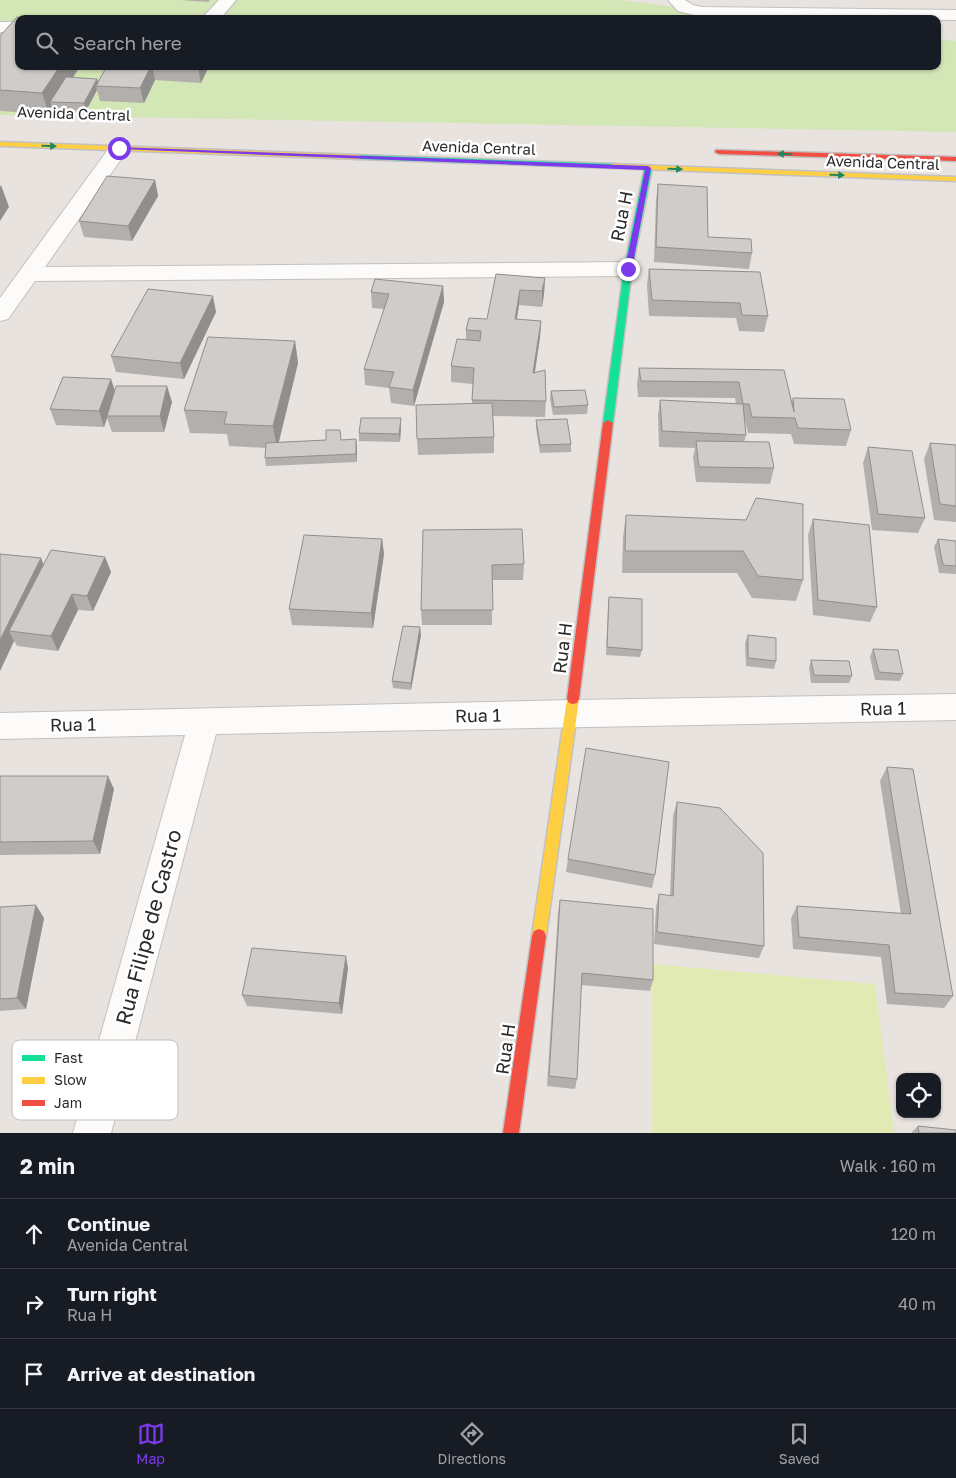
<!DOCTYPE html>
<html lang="en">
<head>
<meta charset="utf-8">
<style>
	body { margin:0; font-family:"Golos Text",sans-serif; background:#20242c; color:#f1f3f6 }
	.controls { position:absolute; right:15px; bottom:15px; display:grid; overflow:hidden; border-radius:10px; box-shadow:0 1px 4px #0004 }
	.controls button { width:45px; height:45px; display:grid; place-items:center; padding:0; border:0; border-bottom:1px solid #363941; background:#171b24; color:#f1f3f6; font:25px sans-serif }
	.stop { position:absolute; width:15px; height:15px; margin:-11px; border:4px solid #7c3aed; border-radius:50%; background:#fff }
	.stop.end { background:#7c3aed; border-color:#fff; box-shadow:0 1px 5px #0008 }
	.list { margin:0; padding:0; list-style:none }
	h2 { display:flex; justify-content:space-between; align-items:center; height:65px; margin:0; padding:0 20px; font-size:21px }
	h2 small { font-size:16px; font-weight:400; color:#9ea1a6 }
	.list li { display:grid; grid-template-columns:32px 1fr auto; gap:15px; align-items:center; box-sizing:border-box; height:70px; padding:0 20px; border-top:1px solid #363941 }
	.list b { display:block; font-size:19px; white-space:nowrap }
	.list p { margin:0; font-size:16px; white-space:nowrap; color:#9ea1a6 }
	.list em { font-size:16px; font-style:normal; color:#9ea1a6 }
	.icon { flex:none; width:28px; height:28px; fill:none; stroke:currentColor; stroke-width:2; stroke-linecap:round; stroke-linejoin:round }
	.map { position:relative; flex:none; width:956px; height:1133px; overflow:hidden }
	.search { position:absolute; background:#171b24; box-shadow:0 1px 4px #0004; left:15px; right:15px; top:15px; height:55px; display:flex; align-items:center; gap:12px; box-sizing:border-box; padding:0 18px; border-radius:10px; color:#9ea1a6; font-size:19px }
	.sheet { height:275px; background:#171b24 }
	nav { display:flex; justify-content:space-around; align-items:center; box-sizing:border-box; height:70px; border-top:1px solid #363941; background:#171b24; font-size:14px; color:#9ea1a6 }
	nav a { display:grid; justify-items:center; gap:2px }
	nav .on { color:#7c3aed }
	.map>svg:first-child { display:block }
	.green { fill:#d3e6b5 }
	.pitch { fill:#e1eab2 }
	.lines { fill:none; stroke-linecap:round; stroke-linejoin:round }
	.street-casing { stroke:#c2c1c1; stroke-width:2 }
	.fast-casing { stroke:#c2c1c1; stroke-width:3 }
	.slow-casing { stroke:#c2c1c1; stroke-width:3 }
	.jam-casing { stroke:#c2c1c1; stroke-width:3 }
	.street { fill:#fcfbfa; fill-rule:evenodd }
	.fast { fill:#16e098; fill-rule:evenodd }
	.slow { fill:#ffcf43; fill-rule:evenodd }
	.jam { fill:#f24e42; fill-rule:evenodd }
	.wall { fill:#b2afad }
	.shaded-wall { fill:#918f8d }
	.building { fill:#cfccc9; stroke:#918f8d }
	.oneway { fill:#208561 }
	.route { fill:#7c3aed }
	.labels { text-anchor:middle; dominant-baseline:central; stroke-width:5; stroke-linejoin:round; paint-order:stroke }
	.far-street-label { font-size:15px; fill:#2a2a2a; stroke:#fff }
	.street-label { font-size:18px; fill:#2a2a2a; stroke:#fff }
	.near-street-label { font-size:21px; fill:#2a2a2a; stroke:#fff }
	.key { fill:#fff; stroke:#bfbfbf; stroke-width:1 }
	.key-label { font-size:14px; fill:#2a2a2a }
</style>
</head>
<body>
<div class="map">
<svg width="956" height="1133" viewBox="0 0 956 1133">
	<rect width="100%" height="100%" fill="#e9e3df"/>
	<path class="green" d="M0,0H621L774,19H19V66H937V39L956,41V132L0,115Z"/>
	<path class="pitch" d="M652,964L875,984L894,1133H652Z"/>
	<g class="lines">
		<defs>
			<path id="street" d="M219,0H236L220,19H201Z
				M668,0H685L693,5L702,7L956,10V20L702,17L678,11Z
				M0,22H19V32H0Z
				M119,142L126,144L129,148L45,267L628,262L636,264L639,269L636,274L628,276L35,281L8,319L0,321V298L112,144Z
				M956,694V720L216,734L111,1133H73L185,735L0,739V713L571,700Z"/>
			<path id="fast" d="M356,155L614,164L618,166L614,168L359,159L355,157Z
				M645,166L652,168L632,269L613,423L608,426L603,423L624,269Z"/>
			<path id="slow" d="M0,142L359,155L363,157L359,159L0,146Z
				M611,164L956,177V181L614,168H611Z
				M573,694L577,695L579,699L546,936L544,941L539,943L534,941L532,936L567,699L569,695Z"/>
			<path id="jam" d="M716,150L956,157V161L719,154L715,152Z
				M608,420L613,423L579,699L577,703L573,704L569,703L567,699L603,423Z
				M539,929L544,931L546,936L519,1133H503L532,936L534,931Z"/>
		</defs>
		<use href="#street" class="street-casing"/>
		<use href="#fast" class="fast-casing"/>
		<use href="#slow" class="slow-casing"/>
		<use href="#jam" class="jam-casing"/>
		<use href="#street" class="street"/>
		<use href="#fast" class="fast"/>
		<use href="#slow" class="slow"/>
		<use href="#jam" class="jam"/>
	</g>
	<path class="wall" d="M180,0H210L208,2Z
		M0,36L19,66H80L73,78L97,79L98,82L107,66H209L201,83L155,80L144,103L100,101L97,90L86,111L52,110V109L49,114L0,111Z
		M155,180L158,196L132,241L84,237L79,221Z
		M658,184L708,237L752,253L749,269L654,262L656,200Z
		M649,269L760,272L768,316L764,332L739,331L736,318L649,316L647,285Z
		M496,274L545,278L544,294L542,307L519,305L517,319L541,321L540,337L535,373L546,401L545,417L493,416L494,437V453L418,455L417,439L472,404L473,384L451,382V366L466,340V330L487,319Z
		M443,286L444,302L414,406L391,403L389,388L365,385L364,369L384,309L372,308L371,292Z
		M216,312L184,379L116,372L111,356Z
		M295,341L298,363L279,442L341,440L357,447V462L266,466L265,458L266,448L229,446L227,434L190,433L184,410Z
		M639,368L784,370L792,402L793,398L851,430L846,446L794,444L791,434L748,433L745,420L746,435L744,442L774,468L770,484L696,482L693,457L695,448L659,447L658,415L660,400L736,404L735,398L638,397L637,384Z
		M551,391L588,405L587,414L553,415L550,399Z
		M115,392L172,402L164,432H112L107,418L104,427L56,425L50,409Z
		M536,420L571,444V452L540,453L536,428Z
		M401,426L400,442L359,441V433Z
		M930,443L956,445V522L934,520L924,459Z
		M868,447L925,518L918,533L872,530L863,463Z
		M626,515L746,520L803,580L796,601L752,598L737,573H622L623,537Z
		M813,519L877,607L870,622L813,615L808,535Z
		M423,530L524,564L523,580H492V625H422L421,610Z
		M382,539L384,554L373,628L292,625L289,609Z
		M938,539L956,541V574L939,573L934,547Z
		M0,554L41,558L43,565L105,557L111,572L93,611L78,610L58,651L17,646L14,641L0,671Z
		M609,597L642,650L640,657L606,655L608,604Z
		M421,635L411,690L393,688L392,681Z
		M748,635L776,661L774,669L746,666L745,643Z
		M873,649L903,674L900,681L875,680L870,657Z
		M811,660L852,676L849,683H811L809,668Z
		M887,767L953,996L944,1008L887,1004L881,957L793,949L791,918L797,906L901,914L880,781Z
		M0,776L114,789L100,854L0,855Z
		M677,802L764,946L759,958L654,944L656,907L659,894L670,896L673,816Z
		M568,859L655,875L652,888L566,872Z
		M560,900L653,980L650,991L581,985L577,1079L575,1089L547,1086L558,913Z
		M0,907L44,918L26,1009L0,1011Z
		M348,968L342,1014L247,1006L242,995Z
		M918,1126L956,1133H911Z"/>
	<path class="shaded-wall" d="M60,66H80L57,102H50L52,109L49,114L42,93Z
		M151,66H152L155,80L144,103L140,88Z
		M199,66H209L201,83L198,68Z
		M97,79L99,86H96L97,90L86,111L84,103Z
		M155,180L158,196L132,241L128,226Z
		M1,185L9,207L0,221V187Z
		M545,278L544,294L542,307V291Z
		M443,286L444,302L414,406L413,390Z
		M520,290L519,305L514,334L515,319Z
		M213,296L216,312L184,379L180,363Z
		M541,321L540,337L532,389L533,373Z
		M295,341L298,363L277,449L273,426Z
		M111,379L116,394L107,416V418L104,427L99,411Z
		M167,386L172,402L164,432L160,416Z
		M401,418V426L400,442L399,434Z
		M356,439L357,447V462L356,454Z
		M382,539L384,554L373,628L371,613Z
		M105,557L111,572L93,611L87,596Z
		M41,558L47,573L9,631L14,641L0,671V640Z
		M72,594L78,610L58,651L51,636Z
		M420,627L421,635L411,690V683Z
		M108,776L114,789L100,854L93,841Z
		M36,905L44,918L26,1009L17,998Z
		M346,956L348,968L342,1014L339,1003Z"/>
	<path class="building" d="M17,17L50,19H19V66H60L42,93L0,90V36Z
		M107,66H151L140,88L96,86Z
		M169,66H199L198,68Z
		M66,77L97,79L84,103L50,102Z
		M107,176L155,180L128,226L79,221Z
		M658,184L707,187L708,237L751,239L752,253L656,247Z
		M649,269L760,272L768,316L742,315L740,303L652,300Z
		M496,274L545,278L542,291L520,290L515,319L541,321L533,373L545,370L546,401L472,400L474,368L451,366L457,339L480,341L481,331L466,330L469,318L487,319Z
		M375,279L443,286L413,390L389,387L394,372L364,369L389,294L371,292Z
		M148,289L213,296L180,363L111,356Z
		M208,337L295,341L273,426L224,424L227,412L184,410Z
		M639,368L784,370L794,412L793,398L844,399L851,430L798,428L795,418L752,417L749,404H743L746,435L662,431L660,400L743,404L739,382L641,381Z
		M63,377L111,379L99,411L50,409Z
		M116,386H167L160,416H107Z
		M585,390L588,405L554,407L551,391Z
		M492,403L494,437L417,439L416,405Z
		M361,418H401L399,434L359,433Z
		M567,419L571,444L540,445L536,420Z
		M326,430H340L341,440L356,439V454L265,458L266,443L326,440Z
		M696,441L769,442L774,468L699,467Z
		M930,443L956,445V506L940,504Z
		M868,447L912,451L925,518L878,514Z
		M756,498L803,504V580L758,576L743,551H625L626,515L746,520Z
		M813,519L869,525L877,607L818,600Z
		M522,529L524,564L492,565L493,610H421L423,530Z
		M304,535L382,539L371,613L289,609Z
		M938,539L956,541V566L943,565Z
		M51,550L105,557L87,596L72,594L51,636L9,631Z
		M0,554L41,558L0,640Z
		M609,597L642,599V650L607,647Z
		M403,626L420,627L411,683L392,681Z
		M748,635L776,638V661L748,658Z
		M873,649L898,650L903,674L879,672Z
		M811,660L849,661L852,676L814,675Z
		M586,748L669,762L655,875L568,859Z
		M887,767L913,769L953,996L895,993L889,945L799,937L797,906L911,914Z
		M0,776H108L93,841L0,842Z
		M677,802L720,808L763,853L764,946L657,932L659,894L673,896Z
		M560,900L653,909V980L582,973L577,1079L549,1076Z
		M36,905L17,998L0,999V907Z
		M252,948L346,956L339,1003L242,995Z
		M918,1126L956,1130V1133H919Z"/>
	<defs><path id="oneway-solid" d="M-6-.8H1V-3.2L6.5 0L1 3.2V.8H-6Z" transform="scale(1.25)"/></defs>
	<g class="oneway">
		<use href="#oneway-solid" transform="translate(49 146) rotate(2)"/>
		<use href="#oneway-solid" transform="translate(785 154) rotate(-178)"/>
		<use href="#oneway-solid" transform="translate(675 169) rotate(2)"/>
		<use href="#oneway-solid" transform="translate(837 175) rotate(2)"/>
	</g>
	<path class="route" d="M117,147L648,166L651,168L632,269L628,271L625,269L645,170L119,149Z"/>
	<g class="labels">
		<g class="far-street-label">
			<text transform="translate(74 113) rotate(2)">Avenida Central</text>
			<text transform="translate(479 147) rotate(2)">Avenida Central</text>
			<text transform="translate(883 162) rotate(2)">Avenida Central</text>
		</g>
		<g class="street-label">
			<text transform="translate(621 216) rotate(-79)">Rua H</text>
			<text transform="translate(562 648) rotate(-83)">Rua H</text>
			<text transform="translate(883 708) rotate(-1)">Rua 1</text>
			<text transform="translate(478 715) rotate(-1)">Rua 1</text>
			<text transform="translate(73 724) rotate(-1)">Rua 1</text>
			<text transform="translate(505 1049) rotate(-82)">Rua H</text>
		</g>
		<g class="near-street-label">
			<text transform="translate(148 927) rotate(-75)">Rua Filipe de Castro</text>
		</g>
	</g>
	<rect x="12" y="1040" width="166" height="80" rx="8" class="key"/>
	<rect x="22" y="1055" width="23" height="6" fill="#16e098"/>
	<rect x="22" y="1077" width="23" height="7" fill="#ffcf43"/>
	<rect x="22" y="1100" width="23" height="6" fill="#f24e42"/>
	<g class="key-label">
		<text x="54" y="1063">Fast</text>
		<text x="54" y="1085">Slow</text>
		<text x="54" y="1108">Jam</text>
	</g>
</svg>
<div class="controls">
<button><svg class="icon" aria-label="locate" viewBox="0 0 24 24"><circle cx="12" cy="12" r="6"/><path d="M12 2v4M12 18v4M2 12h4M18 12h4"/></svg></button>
</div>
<div class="stop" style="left:119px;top:148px"></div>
<div class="stop end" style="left:628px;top:269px"></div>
<div class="search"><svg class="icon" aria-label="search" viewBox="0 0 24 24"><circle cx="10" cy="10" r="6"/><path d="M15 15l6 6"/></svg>Search here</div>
</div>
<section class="sheet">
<h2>2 min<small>Walk · 160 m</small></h2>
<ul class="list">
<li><svg class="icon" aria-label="ahead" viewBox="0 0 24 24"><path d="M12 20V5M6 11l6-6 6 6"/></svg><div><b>Continue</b><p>Avenida Central</p></div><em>120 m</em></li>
<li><svg class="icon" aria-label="right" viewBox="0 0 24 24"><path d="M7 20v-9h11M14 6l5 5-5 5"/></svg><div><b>Turn right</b><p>Rua H</p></div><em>40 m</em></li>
<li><svg class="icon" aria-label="arrive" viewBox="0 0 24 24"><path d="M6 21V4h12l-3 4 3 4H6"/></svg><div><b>Arrive at destination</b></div></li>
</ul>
</section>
<nav>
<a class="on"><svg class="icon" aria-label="map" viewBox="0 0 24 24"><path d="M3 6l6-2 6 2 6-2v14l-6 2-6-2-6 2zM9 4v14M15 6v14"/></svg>Map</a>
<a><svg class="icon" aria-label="directions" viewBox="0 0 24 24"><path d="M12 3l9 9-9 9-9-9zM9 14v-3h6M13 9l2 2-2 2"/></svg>Directions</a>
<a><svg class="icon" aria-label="saved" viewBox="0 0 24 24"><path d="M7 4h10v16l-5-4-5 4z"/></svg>Saved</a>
</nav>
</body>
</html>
